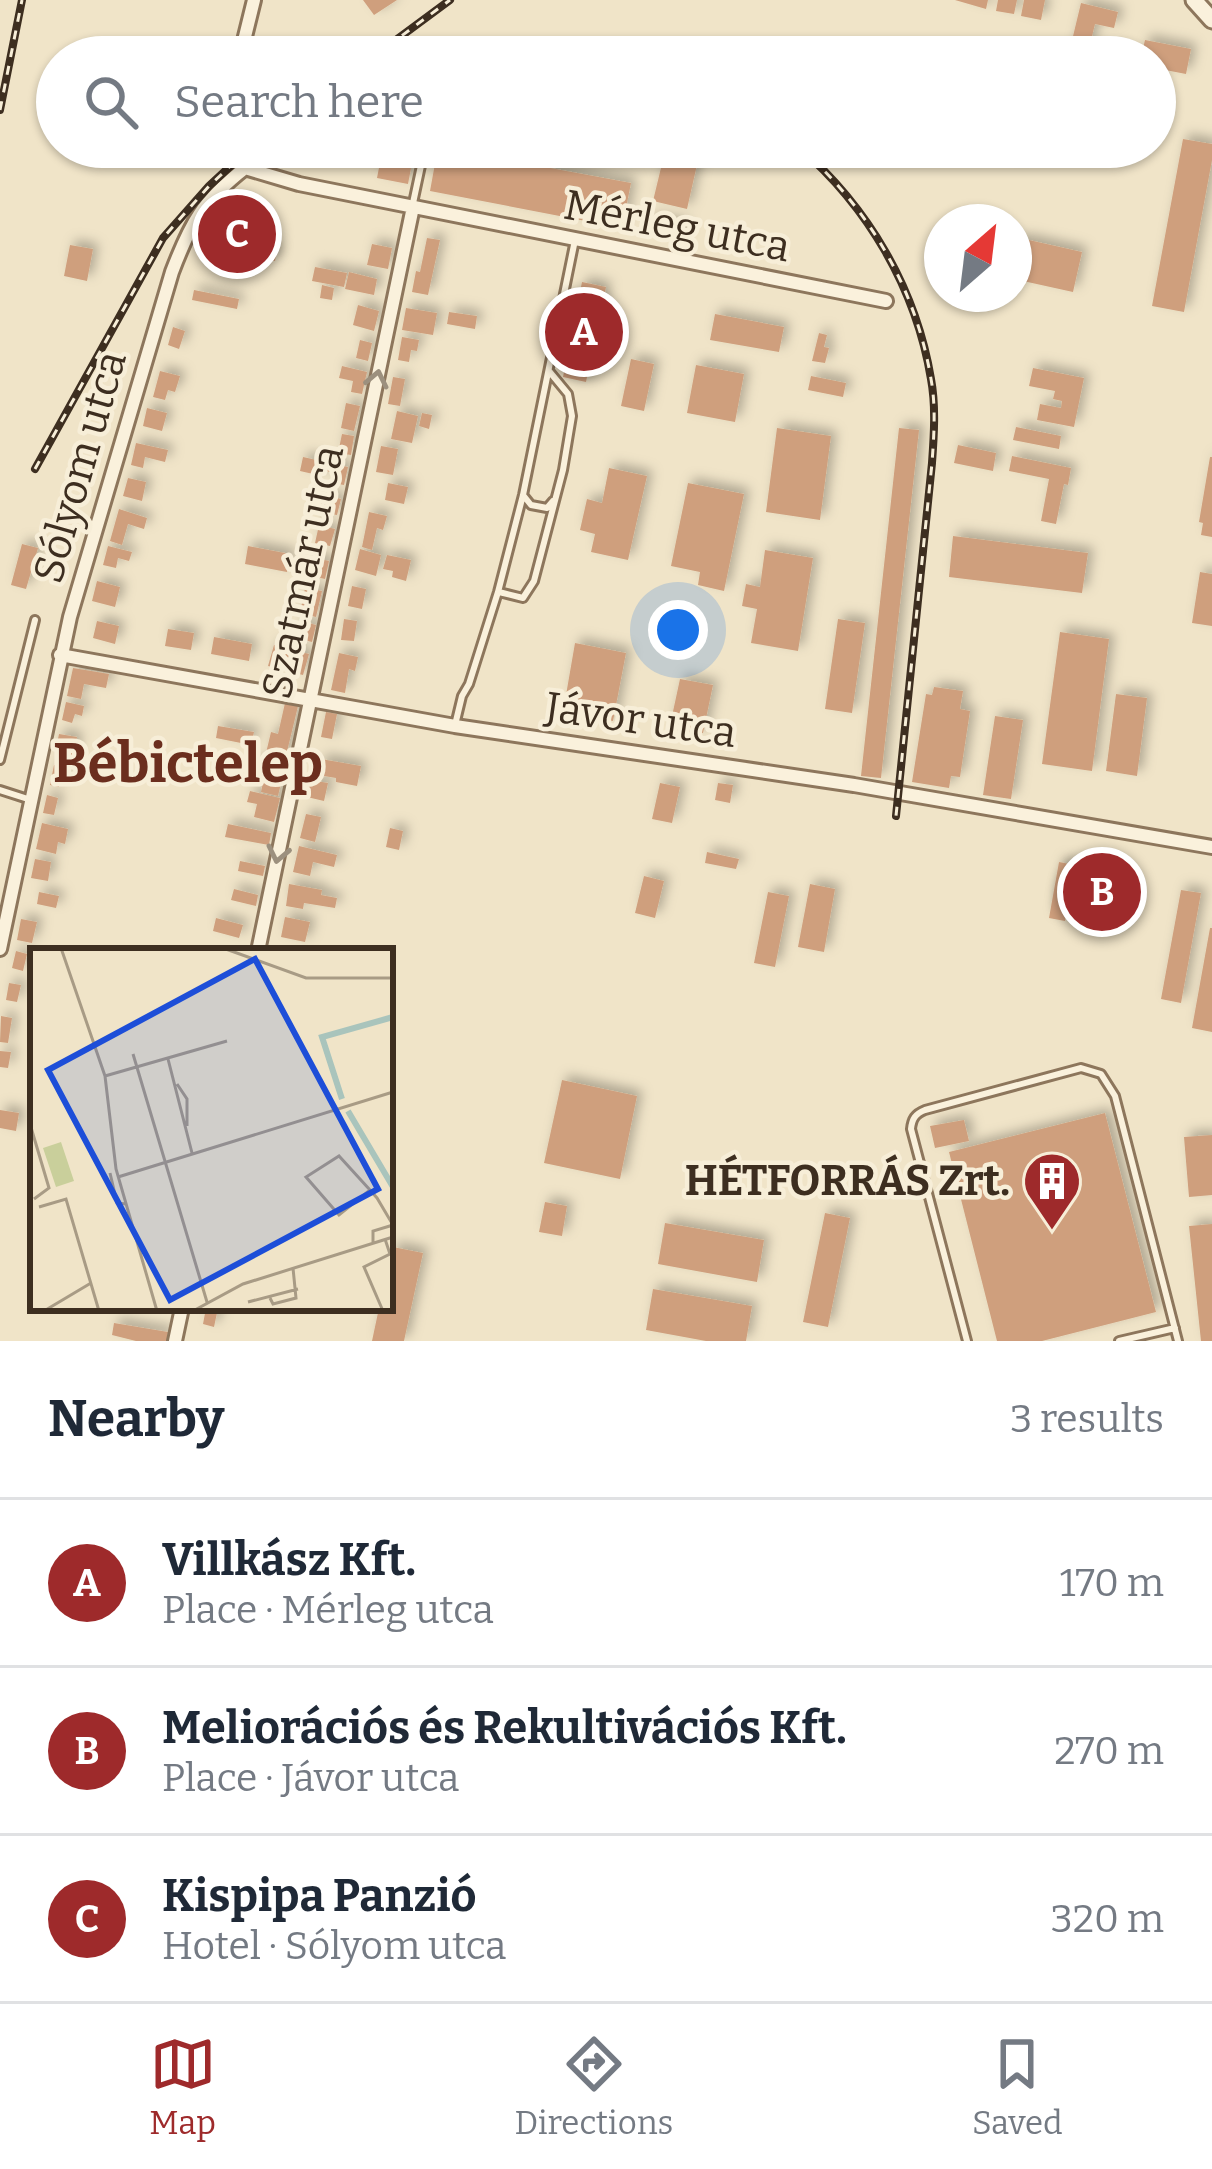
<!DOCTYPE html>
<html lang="en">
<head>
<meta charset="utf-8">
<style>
	body { margin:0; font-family:Bitter,serif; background:#f6f6f7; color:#1f2937 }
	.compass { position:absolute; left:924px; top:204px; width:108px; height:108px; border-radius:50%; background:#fff; box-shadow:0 3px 9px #0004; rotate:28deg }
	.you { position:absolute; left:678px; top:630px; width:42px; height:42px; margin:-30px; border:9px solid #fff; border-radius:50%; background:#1a73e8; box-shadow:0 0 0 18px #1a73e833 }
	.badge { display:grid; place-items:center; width:78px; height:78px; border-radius:50%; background:#9e2a2b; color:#fff; font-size:39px; font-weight:700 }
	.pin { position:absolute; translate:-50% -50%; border:6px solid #fff; box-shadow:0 3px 12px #0006 }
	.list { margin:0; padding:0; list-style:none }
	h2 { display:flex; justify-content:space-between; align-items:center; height:156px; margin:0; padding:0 48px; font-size:51px }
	h2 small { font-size:39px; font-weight:400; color:#747a83 }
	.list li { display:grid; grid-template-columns:78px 1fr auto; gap:36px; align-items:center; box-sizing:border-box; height:168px; padding:0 48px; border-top:3px solid #e0e1e3 }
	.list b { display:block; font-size:45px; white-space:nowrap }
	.list p { margin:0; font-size:39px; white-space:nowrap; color:#747a83 }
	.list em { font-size:39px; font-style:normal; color:#747a83 }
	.icon { flex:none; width:66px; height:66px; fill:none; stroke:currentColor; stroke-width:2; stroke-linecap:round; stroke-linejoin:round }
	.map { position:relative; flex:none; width:1212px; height:1341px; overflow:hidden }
	.search { position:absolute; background:#fff; box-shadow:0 3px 9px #0004; left:36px; right:36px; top:36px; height:132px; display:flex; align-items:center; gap:30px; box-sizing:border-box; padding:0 42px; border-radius:66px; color:#747a83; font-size:45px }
	.sheet { height:660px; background:#fff }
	nav { display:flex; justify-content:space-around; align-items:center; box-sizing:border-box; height:168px; border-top:3px solid #e0e1e3; background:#fff; font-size:33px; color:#747a83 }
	nav a { display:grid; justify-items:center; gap:6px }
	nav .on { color:#9e2a2b }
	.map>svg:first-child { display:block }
	.building { fill:#cf9f7d; filter:url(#shadow) }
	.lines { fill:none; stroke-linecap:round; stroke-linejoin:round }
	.service-casing { stroke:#8d765c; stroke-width:12 }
	.minor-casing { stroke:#8d765c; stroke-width:18 }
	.tertiary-casing { stroke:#8d765c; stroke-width:21 }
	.service { stroke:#faf1dc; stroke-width:6 }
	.minor { stroke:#faf1dc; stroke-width:12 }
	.tertiary { stroke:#faf1dc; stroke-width:15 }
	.rail-casing { stroke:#3d2e20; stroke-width:8 }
	.rail { stroke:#f7eed8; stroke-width:3; stroke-dasharray:9; stroke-linecap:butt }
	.oneway { stroke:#9c907e }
	.labels { text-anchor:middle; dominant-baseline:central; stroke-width:9; stroke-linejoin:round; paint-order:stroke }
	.street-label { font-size:42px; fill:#3d2e20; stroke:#f7eed8 }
	.poi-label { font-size:42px; font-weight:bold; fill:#3d2e20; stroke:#f7eed8; text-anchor:end }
	.district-label { font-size:54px; font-weight:bold; fill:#6b2e1e; stroke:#f7eed8 }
	.inset-river { fill:none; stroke:#a9c4bc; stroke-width:6 }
	.inset-road { fill:none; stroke:#a89b85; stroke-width:3 }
	.view { fill:#1d4ed8; fill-opacity:0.15; stroke:#1d4ed8; stroke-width:6 }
	.inset-edge { fill:none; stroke:#3d2e20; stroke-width:6 }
</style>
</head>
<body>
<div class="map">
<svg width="1212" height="1341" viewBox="0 0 1212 1341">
	<defs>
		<filter id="shadow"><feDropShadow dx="5.5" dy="-5.5" stdDeviation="6" flood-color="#0004"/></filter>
	</defs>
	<rect width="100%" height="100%" fill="#f0e4c8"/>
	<path class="building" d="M363,0H397L374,15Z
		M955,0H988L986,9Z
		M998,0H1017L1014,14L996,11Z
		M1024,0H1045L1041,20L1021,16Z
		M1081,3L1118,12L1114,28L1095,24L1087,57H1068Z
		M1145,40L1191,49L1186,74L1155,68V57H1141Z
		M1183,139L1212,144V160L1184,312L1152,306Z
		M383,147H415L408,184L377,178Z
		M438,147L631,183L622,228L430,191Z
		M568,147H638L635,162L568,149Z
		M666,147H701L687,209L653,201Z
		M973,147H1024L1021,163L972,153Z
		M651,218L685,225L682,238L648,231Z
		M229,221L248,225L245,244L277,250L275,261L229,252L228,261L205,257L209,237L226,240Z
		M427,238L440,240L428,295L412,292L416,271L420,272Z
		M1020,238L1082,252L1073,292L1014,279Z
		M372,244L392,248L388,269L367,265Z
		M70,245L93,249L87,281L64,276Z
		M315,267L347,273L344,287L312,281Z
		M349,272L377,279L374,295L345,289Z
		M582,282L606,287L586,382L563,377Z
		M322,285L334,288L332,300L320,298Z
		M194,290L239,299L237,309L192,300Z
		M358,305L379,311L374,331L353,325Z
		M406,308L437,313L433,335L402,330Z
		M449,312L477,316L475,329L447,324Z
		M715,314L784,327L779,352L710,340Z
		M173,327L185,331L179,349L168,345Z
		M819,333L827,335L824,347L829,348L825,363L812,361Z
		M402,337L419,340L417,351L411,350L409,362L398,360Z
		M360,340L372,343L368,361L356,358Z
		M631,359L654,364L644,411L621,406Z
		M696,365L744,374L735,422L687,413Z
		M342,366L367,372L362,394L351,392L353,381L339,378Z
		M1033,368L1084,378L1074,427L1037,420L1040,404L1061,408L1062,401L1053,399L1055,391L1029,386Z
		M160,371L180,376L175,392L168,390L165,400L153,397Z
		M811,376L846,383L843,397L808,390Z
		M393,377L405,379L400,406L388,404Z
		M346,403L360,406L354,431L341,428Z
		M147,408L167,413L162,431L143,426Z
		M397,411L418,416L412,443L391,439Z
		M422,413L432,415L429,429L419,426Z
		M1016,427L1061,436L1059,449L1013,440Z
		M777,428L831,436L820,520L766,512Z
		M899,428L919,430L881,778L861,776Z
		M342,434L354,436L351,455L338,453Z
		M136,443L168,450L165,462L145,457L143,468L131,465Z
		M958,445L996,453L993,471L954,463Z
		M381,446L398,449L393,475L376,472Z
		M1012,456L1071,468L1068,485L1064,484L1056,524L1041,521L1049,479L1009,471Z
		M303,457L348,467L344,485L332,483L334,473L323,470L322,476L300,471Z
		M1210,457H1212V537L1201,535L1203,523L1199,522Z
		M609,468L647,476L628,560L591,552L595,534L580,530L587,499L602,503Z
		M128,478L146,482L142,501L123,496Z
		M388,483L408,487L404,504L385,500Z
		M688,483L744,494L724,591L698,585L700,572L671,566Z
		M323,495L341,499L337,515L319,512Z
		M119,509L147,518L144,529L128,524L122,545L110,541Z
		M369,512L387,516L383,530L377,528L372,550L362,547Z
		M319,525L335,529L330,546L315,543Z
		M953,536L1088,553L1082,593L949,577Z
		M22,544L38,548L26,589L11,585Z
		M108,546L132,552L129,561L118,558L116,568L103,565Z
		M248,546L290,554L287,572L245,564Z
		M360,549L381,555L376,576L355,570Z
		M765,550L813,558L798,651L751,643L757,609L742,606L746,584L760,587Z
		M387,555L411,560L406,581L392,577L393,571L383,569Z
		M311,557L329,561L325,579L307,575Z
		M1200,572L1212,574V626L1192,623Z
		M97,581L120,587L115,607L92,601Z
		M352,586L366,589L362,609L348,606Z
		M305,588L322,591L316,617L300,613Z
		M344,619L357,621L354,641L341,640Z
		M838,619L865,623L852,713L825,709Z
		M97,621L119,626L115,644L93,638Z
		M301,621L316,625L312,642L297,638Z
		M168,629L194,633L191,650L165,646Z
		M1060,632L1109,639L1092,771L1042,764Z
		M214,637L252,644L249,661L211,654Z
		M575,643L626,653L613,721L573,714L576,697L566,695Z
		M274,645L309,654L303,675L268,666Z
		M339,653L358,657L355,671L349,669L345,693L331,690Z
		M73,668L109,674L106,688L84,684L81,699L67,696Z
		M680,679L713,685L703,733L669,730Z
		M934,687L963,691L960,709L970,711L960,777L951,776L949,788L912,782L926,694L932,695Z
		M1116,694L1147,698L1137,776L1106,771Z
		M66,702L84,706L82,716L75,714L72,723L62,720Z
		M285,703L298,706L284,764L272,761L274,755L266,753L271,732L278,734Z
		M326,712L337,714L332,739L321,737Z
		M995,716L1023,720L1011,799L983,795Z
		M218,726L254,732L251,745L216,738Z
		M59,734L77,737L73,758L55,754Z
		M321,759L361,766L357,786L336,782V778L318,775Z
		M257,760L285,766L278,796L261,792L265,773L254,771Z
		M54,765L64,768L59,787L50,785Z
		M310,780L328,783L324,801L307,797Z
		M660,783L680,787L672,823L652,819Z
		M718,783L733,785L730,803L715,800Z
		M250,791L280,798L274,822L254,817L257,804L247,802Z
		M47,795L58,798L54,815L43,813Z
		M306,814L321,817L315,842L300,838Z
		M42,823L68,829L65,844L58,842L56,854L36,849Z
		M228,824L271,833L269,845L225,837Z
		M390,828L403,831L399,850L386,847Z
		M299,846L337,855L334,867L313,862L310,876L293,872Z
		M707,852L739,859L736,869L705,863Z
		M35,859L51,862L48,881L31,878Z
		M240,861L265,866L263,876L238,871Z
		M1059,862L1075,865L1065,921L1049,918Z
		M1095,866L1116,870L1112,892L1117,893L1111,919L1086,914Z
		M644,876L664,881L655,918L635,913Z
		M289,884L322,890L321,895L337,898L335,908L304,903L303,909L286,906Z
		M810,884L835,889L824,952L798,947Z
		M234,889L258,895L256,906L231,900Z
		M1181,890L1201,893L1181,1003L1161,999Z
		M39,892L59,896L56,908L37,904Z
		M768,892L789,896L775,967L754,963Z
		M285,917L310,922L305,942L281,937Z
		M216,918L243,925L239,938L213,931Z
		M21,919L37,922L32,943L17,940Z
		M1210,928H1212V1032L1192,1028Z
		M16,951L27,954L23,971L12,968Z
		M9,983L21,985L17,1002L6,1000Z
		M1,1016L12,1018L8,1043L0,1042Z
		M0,1051L11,1052L8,1068L0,1067Z
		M562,1080L637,1096L620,1179L544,1163Z
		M0,1110L19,1113L16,1131L0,1128Z
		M1105,1113L1156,1312L1042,1341H997L949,1152Z
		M964,1120L969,1141L935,1148L930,1126Z
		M1212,1135V1195L1189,1197L1184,1137Z
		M545,1202L567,1206L562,1236L539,1232Z
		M825,1213L850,1218L828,1327L803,1322Z
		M665,1223L764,1240L757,1282L658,1264Z
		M1212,1224V1341H1201L1189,1226Z
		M393,1247L423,1253L404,1341H372L379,1308H390V1259Z
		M653,1289L752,1306L746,1341H706L646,1330Z
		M206,1308H218L214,1327L203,1324Z
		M114,1323L168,1332L167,1341H136L112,1335Z"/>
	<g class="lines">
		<defs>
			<path id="service" d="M413,203L425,147
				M523,495L531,505L547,508L553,501
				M499,592L523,598L534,581L563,470L572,416L568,394L549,371
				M455,725L462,696L469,684L498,592L523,495L575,240
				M0,760L35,620
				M0,790L31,800
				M967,1341L911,1129C912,1119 915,1114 925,1110L1081,1068L1101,1074L1115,1096L1178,1341
				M1119,1341L1175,1328"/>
			<path id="minor" d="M240,57L254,0
				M230,147L245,168
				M245,168L299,184L886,301
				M60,655L455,726L854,785L1212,847
				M0,949L70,617L172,272C191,222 202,202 245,168
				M258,951L413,207
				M175,1341L182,1308"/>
			<path id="tertiary" d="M1194,0L1212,20"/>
		</defs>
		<use href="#service" class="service-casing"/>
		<use href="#minor" class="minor-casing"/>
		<use href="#tertiary" class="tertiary-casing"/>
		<use href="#service" class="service"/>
		<use href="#minor" class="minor"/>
		<use href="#tertiary" class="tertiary"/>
		<defs>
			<path id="rail" d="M373,57L450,0
				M438,57L516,49L585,57
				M0,110L22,0
				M799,147C868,207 916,288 931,379C936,406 934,435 932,463L896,816
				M35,469L163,238L209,186L251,147"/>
		</defs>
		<use href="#rail" class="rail-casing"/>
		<use href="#rail" class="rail"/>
	</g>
	<defs><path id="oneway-chevron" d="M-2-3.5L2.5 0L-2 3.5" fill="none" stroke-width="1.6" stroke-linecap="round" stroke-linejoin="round" transform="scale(3)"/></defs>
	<g class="oneway">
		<use href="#oneway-chevron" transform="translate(377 379) rotate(-78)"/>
		<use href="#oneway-chevron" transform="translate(278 854) rotate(102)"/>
	</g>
	<defs>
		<symbol id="building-pin" viewBox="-11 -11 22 30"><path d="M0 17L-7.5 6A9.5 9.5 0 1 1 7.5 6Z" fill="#9e2a2b" stroke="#f7eed8"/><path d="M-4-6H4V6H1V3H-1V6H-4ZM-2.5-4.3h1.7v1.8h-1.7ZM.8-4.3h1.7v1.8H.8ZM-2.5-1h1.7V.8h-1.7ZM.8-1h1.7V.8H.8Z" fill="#fff"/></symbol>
	</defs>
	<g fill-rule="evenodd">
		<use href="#building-pin" x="1019" y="1148" width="66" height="90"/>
	</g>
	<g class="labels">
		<g class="street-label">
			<text transform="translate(677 226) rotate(11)">Mérleg utca</text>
			<text transform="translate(80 467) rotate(-74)">Sólyom utca</text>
			<text transform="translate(303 572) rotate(-78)">Szatmár utca</text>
			<text transform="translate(641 720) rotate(8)">Jávor utca</text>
		</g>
		<g class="poi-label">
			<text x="1010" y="1181">HÉTFORRÁS Zrt.</text>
		</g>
		<g class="district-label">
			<text x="188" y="764">Bébictelep</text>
		</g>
	</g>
	<g transform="translate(30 948)">
		<rect width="363" height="363" fill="#f0e4c8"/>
		<path d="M31,194L44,233L26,239L13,200Z" fill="#c9cf9b"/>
		<path class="inset-river" d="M312,151L292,89L363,69M318,163L363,239"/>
		<path class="inset-road" d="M31,0L75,128M193,0L276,30H363M103,106L177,354M138,111L162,205M75,128L86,221L127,363M75,128L197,93M147,136L157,151V178M0,176L19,240L4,251M80,225L87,255L96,256M88,229L363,144M340,242L309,267L276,229L309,208L340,242L347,250L363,277L343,283V295M9,259L36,251L69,363M240,350L243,356L266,350L263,320M218,354L268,341M14,363L61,335M163,363L213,336L363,289M353,363L334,319L360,306L355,291"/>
		<path class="view" d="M225,11L348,241L140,352L18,122Z"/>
		<rect width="363" height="363" class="inset-edge"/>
	</g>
</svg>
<svg class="compass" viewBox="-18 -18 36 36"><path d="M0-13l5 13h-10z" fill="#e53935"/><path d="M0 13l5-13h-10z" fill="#747a83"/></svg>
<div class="you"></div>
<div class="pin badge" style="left:584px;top:332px">A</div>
<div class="pin badge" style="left:1102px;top:892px">B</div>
<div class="pin badge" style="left:237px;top:234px">C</div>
<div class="search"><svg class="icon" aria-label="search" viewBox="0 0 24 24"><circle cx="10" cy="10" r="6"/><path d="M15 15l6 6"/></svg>Search here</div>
</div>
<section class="sheet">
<h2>Nearby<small>3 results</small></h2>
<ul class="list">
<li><span class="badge">A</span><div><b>Villkász Kft.</b><p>Place · Mérleg utca</p></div><em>170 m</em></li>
<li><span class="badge">B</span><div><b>Meliorációs és Rekultivációs Kft.</b><p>Place · Jávor utca</p></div><em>270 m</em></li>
<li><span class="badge">C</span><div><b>Kispipa Panzió</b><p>Hotel · Sólyom utca</p></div><em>320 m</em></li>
</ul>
</section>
<nav>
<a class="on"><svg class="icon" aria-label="map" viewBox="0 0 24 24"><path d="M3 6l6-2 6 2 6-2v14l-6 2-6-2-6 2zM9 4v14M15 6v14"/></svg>Map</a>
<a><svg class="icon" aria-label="directions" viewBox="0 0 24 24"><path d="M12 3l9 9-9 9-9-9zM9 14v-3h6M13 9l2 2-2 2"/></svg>Directions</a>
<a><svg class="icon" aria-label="saved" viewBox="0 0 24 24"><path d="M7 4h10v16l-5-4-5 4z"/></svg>Saved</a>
</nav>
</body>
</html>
